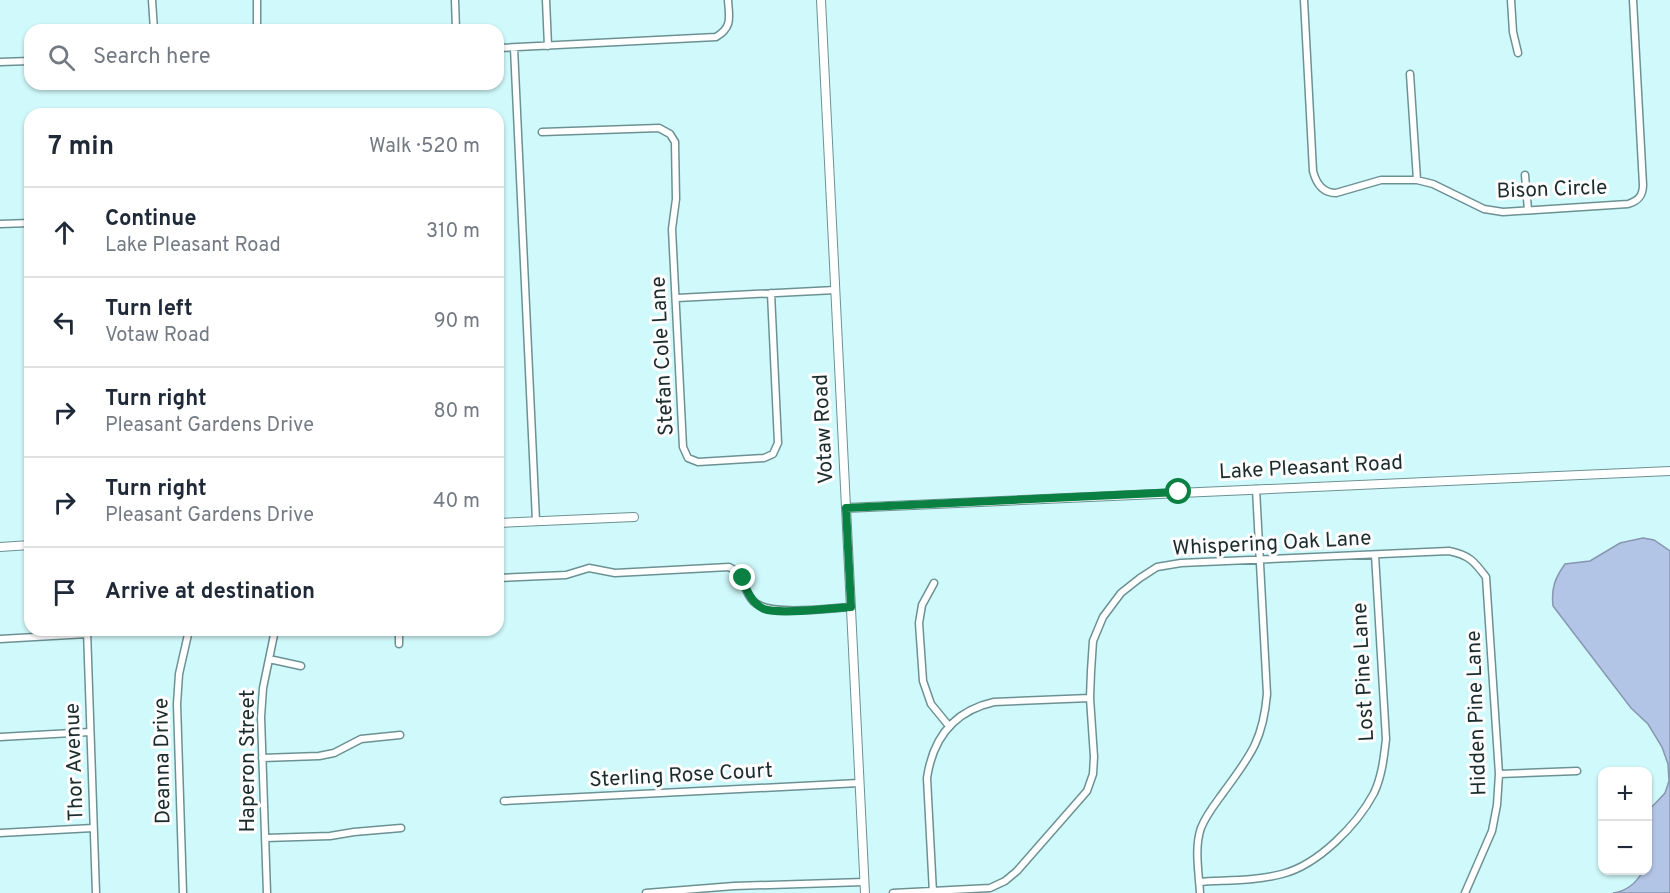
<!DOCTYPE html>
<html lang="en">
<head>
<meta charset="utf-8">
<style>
	body { margin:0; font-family:Overpass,sans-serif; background:#f6f6f7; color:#1f2937 }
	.controls { position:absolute; right:18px; bottom:18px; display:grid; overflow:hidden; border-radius:12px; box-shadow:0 2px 4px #0004 }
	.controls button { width:54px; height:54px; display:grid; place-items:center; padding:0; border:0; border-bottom:2px solid #e0e1e3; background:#fff; color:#1f2937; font:30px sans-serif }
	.stop { position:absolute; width:18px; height:18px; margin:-14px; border:4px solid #0b8043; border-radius:50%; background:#fff }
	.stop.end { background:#0b8043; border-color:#fff; box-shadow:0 2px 6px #0008 }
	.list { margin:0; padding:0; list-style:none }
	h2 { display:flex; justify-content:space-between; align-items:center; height:78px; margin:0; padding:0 24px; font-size:26px }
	h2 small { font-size:20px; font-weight:400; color:#747a83 }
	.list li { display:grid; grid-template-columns:39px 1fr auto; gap:18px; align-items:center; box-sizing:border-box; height:90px; padding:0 24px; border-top:2px solid #e0e1e3 }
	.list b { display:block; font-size:22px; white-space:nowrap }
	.list p { margin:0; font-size:20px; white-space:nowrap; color:#747a83 }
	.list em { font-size:20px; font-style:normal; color:#747a83 }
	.icon { flex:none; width:33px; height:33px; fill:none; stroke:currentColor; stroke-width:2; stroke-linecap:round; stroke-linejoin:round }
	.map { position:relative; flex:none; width:1670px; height:893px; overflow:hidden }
	.search { position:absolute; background:#fff; box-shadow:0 2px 4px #0004; left:24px; top:24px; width:480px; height:66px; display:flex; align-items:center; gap:15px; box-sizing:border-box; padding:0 21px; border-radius:18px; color:#747a83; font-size:22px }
	.panel { position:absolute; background:#fff; box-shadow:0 2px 4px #0004; left:24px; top:108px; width:480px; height:528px; border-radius:18px }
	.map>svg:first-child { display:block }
	.water { fill:#b3c5e7; stroke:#8697af; stroke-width:1.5 }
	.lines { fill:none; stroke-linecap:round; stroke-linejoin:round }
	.minor-casing { stroke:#6c9194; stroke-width:9 }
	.tertiary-casing { stroke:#6c9194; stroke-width:10 }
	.minor { stroke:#fff; stroke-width:6 }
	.tertiary { stroke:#fff; stroke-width:8 }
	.route { stroke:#0b8043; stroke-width:8 }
	.labels { text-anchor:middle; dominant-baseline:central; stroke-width:6; stroke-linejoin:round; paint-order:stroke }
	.street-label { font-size:21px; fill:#1c2c2d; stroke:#fdfdfd }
</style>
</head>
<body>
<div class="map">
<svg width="1670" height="893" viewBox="0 0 1670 893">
	<rect width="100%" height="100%" fill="#d0f9fb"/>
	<path class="water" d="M1643,538L1654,540L1670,551V893H1613C1627,891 1637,882 1643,871L1648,870V811L1665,793L1669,781L1668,764L1662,747L1648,724L1631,708L1553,606C1551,588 1555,578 1565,564L1590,561L1620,543Z"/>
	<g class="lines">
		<defs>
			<path id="minor" d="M152,0L154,30
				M257,0V30
				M455,0L456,30
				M546,0L548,46
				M1304,0L1313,171C1316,183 1322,193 1336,193L1381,180H1417L1433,184L1484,209L1503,212L1628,204C1638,201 1643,196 1643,185L1633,0
				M1511,0L1513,32L1518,53
				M498,48L716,37C733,27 729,17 728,0
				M514,48L536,521
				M0,62L30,61
				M1410,74L1417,180
				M542,132L659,128L670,134L675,142L676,199L672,229L683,447L688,458L698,462L764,458L773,454L778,443L771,293
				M1525,175L1528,210
				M0,224L30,223
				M677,298L835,290
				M498,578L566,575L589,568L615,573L729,567C747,576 741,588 753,601C769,617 828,608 851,607
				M934,583L922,605L919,623L923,681L931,704L949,726
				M87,630L96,893
				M399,630V644
				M0,639L87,634
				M269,659L301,666
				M0,737L90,732
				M262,758L319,756L334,753L361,739L400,735
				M1499,774L1577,771
				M504,801L859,783
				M0,833L93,828
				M265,838L330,836L354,832L401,828
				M1199,882C1227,880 1256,881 1282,874C1318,865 1357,825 1374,793C1382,776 1384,757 1386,739L1375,555
				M183,893L177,704L179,674L189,630
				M267,893L261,717L263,688L275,630
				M646,893L734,886L864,882
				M893,893L990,888L1005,881L1017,871L1087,791L1093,774L1094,757L1090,698L1091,671L1093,641L1103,617L1121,593L1140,578L1157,567L1181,563L1449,551C1469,555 1474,561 1486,577L1499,774L1497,805L1492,831L1465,893
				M933,893L927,778C933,737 954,711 994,702L1090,698
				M1200,893C1199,873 1194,848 1201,828C1206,815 1215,804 1223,793C1250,756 1263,741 1267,694L1256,489"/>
			<path id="tertiary" d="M821,0L865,893
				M846,508L1670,471
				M498,523L634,517
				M0,547L30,545"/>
		</defs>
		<use href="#minor" class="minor-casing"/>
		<use href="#tertiary" class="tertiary-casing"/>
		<use href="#minor" class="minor"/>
		<use href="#tertiary" class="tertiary"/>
	</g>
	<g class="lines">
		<path class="route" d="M743,578C746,590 751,603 764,609C780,615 831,608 851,607L846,508L1179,492"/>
	</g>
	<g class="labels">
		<g class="street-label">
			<text transform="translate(1552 190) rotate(-2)">Bison Circle</text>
			<text transform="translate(663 356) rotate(-93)">Stefan Cole Lane</text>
			<text transform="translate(824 429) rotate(-93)">Votaw Road</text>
			<text transform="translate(1311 468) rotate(-3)">Lake Pleasant Road</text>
			<text transform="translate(1272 544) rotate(-3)">Whispering Oak Lane</text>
			<text transform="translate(1364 672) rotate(-93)">Lost Pine Lane</text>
			<text transform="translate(1477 713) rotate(-92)">Hidden Pine Lane</text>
			<text transform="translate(163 761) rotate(-91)">Deanna Drive</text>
			<text transform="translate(248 761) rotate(-90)">Haperon Street</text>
			<text transform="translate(75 762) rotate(-92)">Thor Avenue</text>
			<text transform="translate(681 776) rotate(-3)">Sterling Rose Court</text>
		</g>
	</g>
</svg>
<div class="controls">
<button>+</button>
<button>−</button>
</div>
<div class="stop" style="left:1179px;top:492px"></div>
<div class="stop end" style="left:743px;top:578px"></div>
<div class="search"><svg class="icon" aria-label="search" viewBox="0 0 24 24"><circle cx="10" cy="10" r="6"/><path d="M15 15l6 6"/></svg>Search here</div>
<section class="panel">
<h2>7 min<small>Walk · 520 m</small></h2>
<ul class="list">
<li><svg class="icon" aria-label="ahead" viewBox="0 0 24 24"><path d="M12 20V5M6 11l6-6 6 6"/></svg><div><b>Continue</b><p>Lake Pleasant Road</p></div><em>310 m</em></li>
<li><svg class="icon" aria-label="left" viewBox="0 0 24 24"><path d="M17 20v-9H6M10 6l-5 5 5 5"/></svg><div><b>Turn left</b><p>Votaw Road</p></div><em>90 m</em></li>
<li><svg class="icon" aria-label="right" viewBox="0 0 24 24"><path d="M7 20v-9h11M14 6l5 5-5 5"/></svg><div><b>Turn right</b><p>Pleasant Gardens Drive</p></div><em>80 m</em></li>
<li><svg class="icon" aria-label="right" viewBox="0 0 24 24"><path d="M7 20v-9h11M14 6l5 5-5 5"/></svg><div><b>Turn right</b><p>Pleasant Gardens Drive</p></div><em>40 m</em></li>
<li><svg class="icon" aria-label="arrive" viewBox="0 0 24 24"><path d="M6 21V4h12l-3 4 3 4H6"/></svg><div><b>Arrive at destination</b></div></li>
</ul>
</section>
</div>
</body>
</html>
